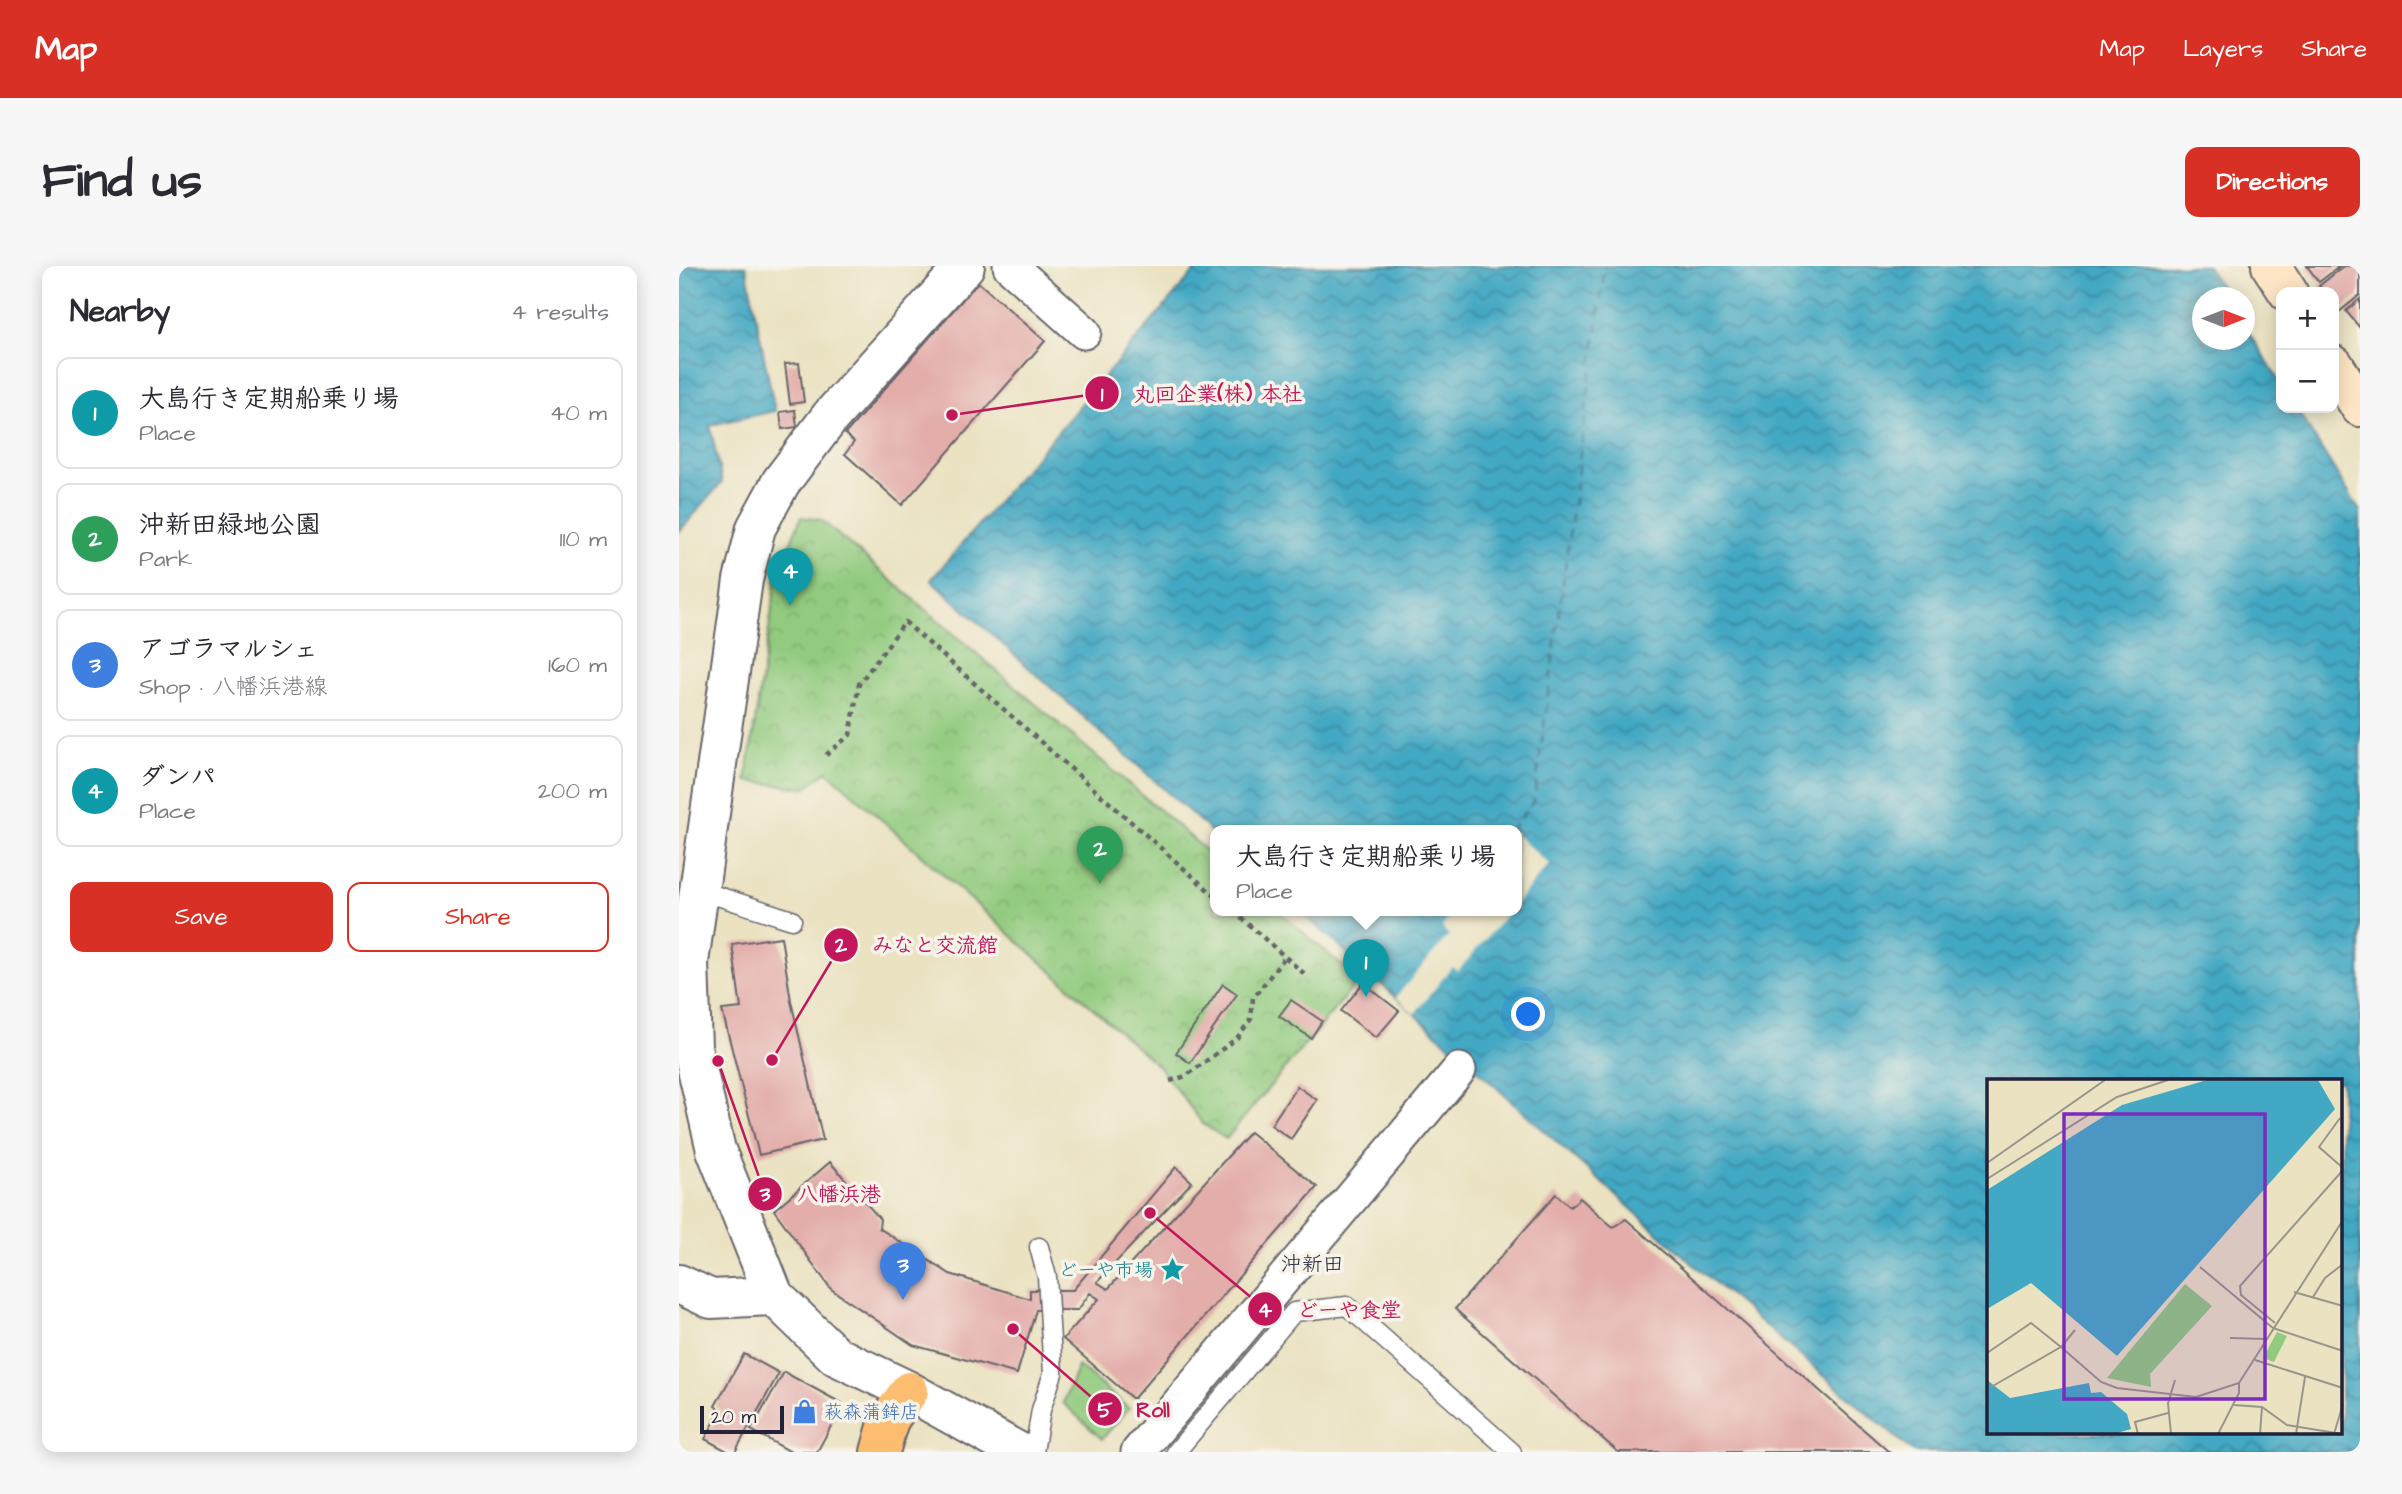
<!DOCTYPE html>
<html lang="en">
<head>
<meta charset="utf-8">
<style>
	body { margin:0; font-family:"Architects Daughter","Klee One",sans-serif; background:#f7f7f7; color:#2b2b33 }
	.controls { position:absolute; right:21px; top:21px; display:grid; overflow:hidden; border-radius:14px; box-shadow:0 4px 18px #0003 }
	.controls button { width:63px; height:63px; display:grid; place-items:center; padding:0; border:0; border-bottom:2px solid #e1e1e2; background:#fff; color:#2b2b33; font:35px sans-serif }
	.compass { position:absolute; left:1513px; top:21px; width:63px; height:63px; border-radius:50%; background:#fff; box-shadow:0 4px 18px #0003; rotate:90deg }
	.scale { position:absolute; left:21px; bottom:18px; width:84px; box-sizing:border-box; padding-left:7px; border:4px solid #22223b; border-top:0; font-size:19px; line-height:24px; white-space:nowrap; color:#22223b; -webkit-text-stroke:5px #f7f3e8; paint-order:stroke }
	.you { position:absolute; left:850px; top:749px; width:24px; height:24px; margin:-18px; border:5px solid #fff; border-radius:50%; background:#1a73e8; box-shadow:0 0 0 10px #1a73e833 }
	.badge { display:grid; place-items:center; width:46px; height:46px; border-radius:50%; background:#d93025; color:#fff; font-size:23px; font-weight:700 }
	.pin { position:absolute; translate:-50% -58px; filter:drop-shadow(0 2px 4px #0008) }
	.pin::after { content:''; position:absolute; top:37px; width:24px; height:21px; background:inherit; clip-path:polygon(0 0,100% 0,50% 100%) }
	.popup { position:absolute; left:531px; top:559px; width:312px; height:91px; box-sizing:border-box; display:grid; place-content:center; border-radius:14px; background:#fff; filter:drop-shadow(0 2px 5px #0005); font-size:23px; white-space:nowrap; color:#7c7c81 }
	.popup b { font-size:26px; color:#2b2b33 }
	.popup::after { content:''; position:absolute; left:50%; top:100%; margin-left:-14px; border:14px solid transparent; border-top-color:#fff }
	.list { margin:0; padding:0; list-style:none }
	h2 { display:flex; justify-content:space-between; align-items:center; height:91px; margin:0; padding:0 28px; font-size:30px }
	h2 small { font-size:23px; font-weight:400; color:#7c7c81 }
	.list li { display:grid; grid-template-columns:46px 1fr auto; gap:21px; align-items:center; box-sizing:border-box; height:112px; margin:0 14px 14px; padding:0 14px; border:2px solid #e1e1e2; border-radius:14px }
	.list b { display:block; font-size:26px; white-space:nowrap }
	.list p { margin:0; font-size:23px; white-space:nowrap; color:#7c7c81 }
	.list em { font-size:23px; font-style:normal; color:#7c7c81 }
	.actions { display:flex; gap:14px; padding:21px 28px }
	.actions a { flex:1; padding:16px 0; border:2px solid #d93025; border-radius:14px; text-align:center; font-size:24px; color:#d93025 }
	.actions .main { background:#d93025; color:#fff }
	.map { position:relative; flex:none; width:1681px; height:1186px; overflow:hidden; border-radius:14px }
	header { display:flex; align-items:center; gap:42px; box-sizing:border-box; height:98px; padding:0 35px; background:#d93025; color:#fff }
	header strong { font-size:33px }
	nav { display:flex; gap:38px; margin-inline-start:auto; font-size:24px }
	.intro { display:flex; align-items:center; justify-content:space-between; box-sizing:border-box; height:168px; padding:0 42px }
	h1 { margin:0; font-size:49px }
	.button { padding:18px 32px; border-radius:14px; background:#d93025; color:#fff; font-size:24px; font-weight:700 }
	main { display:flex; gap:42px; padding:0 42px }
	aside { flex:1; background:#fff; border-radius:14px; box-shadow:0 4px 18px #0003 }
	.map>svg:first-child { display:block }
	.green { fill:#92cb7f; stroke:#5a765d; stroke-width:2 }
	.park { fill:url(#park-crowns); stroke:#5a765d; stroke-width:2 }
	.water { fill:url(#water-waves); stroke:#32657f; stroke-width:2; fill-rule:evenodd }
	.pier { fill:#eae2c1 }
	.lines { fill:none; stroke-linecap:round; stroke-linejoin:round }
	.ferry { stroke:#2f5871; stroke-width:2; stroke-dasharray:9 7; stroke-linecap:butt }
	.building { fill:#e3adaa }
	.service-casing { stroke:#68656a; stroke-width:21 }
	.minor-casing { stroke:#68656a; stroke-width:37 }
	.tertiary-casing { stroke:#68656a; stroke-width:42 }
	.secondary-casing { stroke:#68656a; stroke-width:42 }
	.primary-casing { stroke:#68656a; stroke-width:42 }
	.path { stroke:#68656a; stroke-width:4.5; stroke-dasharray:5 5; stroke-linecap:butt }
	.service { stroke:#fff; stroke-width:18 }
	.minor { stroke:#fff; stroke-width:33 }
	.tertiary { stroke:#fff; stroke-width:38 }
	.secondary { stroke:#fee5c5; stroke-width:38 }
	.primary { stroke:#fcbd6f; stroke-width:38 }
	.labels { text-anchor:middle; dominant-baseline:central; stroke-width:7; stroke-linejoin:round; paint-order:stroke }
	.culture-label { font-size:19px; fill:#0d838f; stroke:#f7f3e8; text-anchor:end }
	.shop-label { font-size:19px; fill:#366cbe; stroke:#f7f3e8; text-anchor:start }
	.neighbourhood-label { font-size:21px; fill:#22223b; stroke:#f7f3e8 }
	.inset-river { fill:none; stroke:#43a8c3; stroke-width:3.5 }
	.inset-road { fill:none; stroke:#9a958b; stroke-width:2 }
	.view { fill:#7b2cbf; fill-opacity:0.15; stroke:#7b2cbf; stroke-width:3.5 }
	.inset-edge { fill:none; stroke:#22223b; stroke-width:3.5 }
	.leader { fill:none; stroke:#c2185b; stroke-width:2.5 }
	.callout-dot { fill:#c2185b; stroke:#f7f3e8; stroke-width:2.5 }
	.mark-label { font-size:21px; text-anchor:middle; font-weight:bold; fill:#fff }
	.callout-label { font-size:21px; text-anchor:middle; font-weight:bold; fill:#c2185b; stroke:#f7f3e8; stroke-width:7; stroke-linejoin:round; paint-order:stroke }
</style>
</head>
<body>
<header>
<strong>Map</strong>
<nav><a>Map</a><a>Layers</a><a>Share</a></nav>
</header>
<div class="intro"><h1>Find us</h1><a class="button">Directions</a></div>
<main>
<aside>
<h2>Nearby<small>4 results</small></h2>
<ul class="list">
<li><span class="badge" style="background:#0f9aa8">1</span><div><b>大島行き定期船乗り場</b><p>Place</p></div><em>40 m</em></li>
<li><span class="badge" style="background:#2e9e5b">2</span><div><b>沖新田緑地公園</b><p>Park</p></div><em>110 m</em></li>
<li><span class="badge" style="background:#3f7fe0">3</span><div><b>アゴラマルシェ</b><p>Shop · 八幡浜港線</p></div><em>160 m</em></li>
<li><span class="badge" style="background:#0f9aa8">4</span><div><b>ダンパ</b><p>Place</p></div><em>200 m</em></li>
</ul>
<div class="actions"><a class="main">Save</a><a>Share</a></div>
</aside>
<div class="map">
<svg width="1681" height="1186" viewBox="0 0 1681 1186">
	<defs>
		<pattern id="park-crowns" width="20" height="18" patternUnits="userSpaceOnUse" patternTransform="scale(1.75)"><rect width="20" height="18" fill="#92cb7f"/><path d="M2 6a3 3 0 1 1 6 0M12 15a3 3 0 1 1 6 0" fill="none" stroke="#7eae6f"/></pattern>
		<pattern id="water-waves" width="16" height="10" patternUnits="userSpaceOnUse" patternTransform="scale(1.75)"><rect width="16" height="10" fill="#43a8c3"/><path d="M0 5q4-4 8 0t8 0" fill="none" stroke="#3888a0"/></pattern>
	</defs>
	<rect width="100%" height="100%" fill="#f7f3e8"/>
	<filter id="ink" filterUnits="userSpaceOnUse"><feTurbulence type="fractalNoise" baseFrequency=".0143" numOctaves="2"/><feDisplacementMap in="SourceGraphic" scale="14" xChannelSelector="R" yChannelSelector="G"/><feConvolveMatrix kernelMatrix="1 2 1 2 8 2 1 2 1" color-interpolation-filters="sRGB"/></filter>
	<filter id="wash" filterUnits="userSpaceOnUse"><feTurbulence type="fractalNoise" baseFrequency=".00686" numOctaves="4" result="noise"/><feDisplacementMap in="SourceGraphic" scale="28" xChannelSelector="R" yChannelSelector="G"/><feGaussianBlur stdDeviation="1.57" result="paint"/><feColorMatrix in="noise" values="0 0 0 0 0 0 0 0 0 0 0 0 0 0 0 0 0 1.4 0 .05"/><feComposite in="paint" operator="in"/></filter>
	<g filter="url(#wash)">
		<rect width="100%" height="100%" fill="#eae2c1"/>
		<path class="green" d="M399,1100L450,1142L423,1173L384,1137Z"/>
		<path class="park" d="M122,251L142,254L536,592V645H599L680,714L547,873L524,858L481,802L148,505L126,522L67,515L98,310Z"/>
		<path class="water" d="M0,0H67L96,145L31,159L43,216L0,266Z
			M520,0H1528L1548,31L1524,32V74H1566V60L1602,118V142H1617L1681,245V1186H1234L1007,992L621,645H838V565H536V569L252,314ZM1310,815H1662V1167H1310Z"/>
		<path class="pier" d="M838,570L870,598L838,636Z
			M775,645H830L779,705L773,701L735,748L717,731L770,669L763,661Z"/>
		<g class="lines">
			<path class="ferry" d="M831,565L855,535L926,0"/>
		</g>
		<g id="blocks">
			<path class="building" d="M1628,0H1661L1640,16Z
				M1665,0H1678L1681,4V29L1660,46L1655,39V26H1645L1640,20Z
				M299,16L366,75L223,239L166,188L175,176L166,168Z
				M1681,33V62L1667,45Z
				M120,97L125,136L111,138L106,98Z
				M116,144L118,161L103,163L101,146Z
				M102,671L112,735L144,874L80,889L43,744L62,742L53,678Z
				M684,717L720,745L697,772L662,745Z
				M544,718L558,728L511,797L497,787Z
				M612,734L643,755L632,772L600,750Z
				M618,820L638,834L612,873L592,859Z
				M571,866L638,921L454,1133L384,1073L420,1033L411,1027L399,1044H357L338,1108L234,1079L152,1023L95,944L151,896L201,953L200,962L271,1008L351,1033V1024H394L497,901L513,916L418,1016L429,1023Z
				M877,928L891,941L901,932L934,961L947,953L1210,1186H939L776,1043Z
				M65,1088L100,1107L56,1186H50L26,1173L42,1144L36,1140Z
				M105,1106L164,1138L138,1186H112L72,1164Z"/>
		</g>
	</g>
	<g filter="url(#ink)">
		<use href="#blocks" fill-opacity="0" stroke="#68656a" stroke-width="2"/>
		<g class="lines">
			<defs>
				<path id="service" d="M20,624L113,654
					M355,1186L362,1144L374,1107L368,1011L360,981
					M497,1186L615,1046L668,1040L833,1186"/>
				<path id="minor" d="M331,0L405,66
					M459,1186L780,804"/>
				<path id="tertiary" d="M286,0L152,150L102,216L77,262L64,314L10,696L13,781L37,884L95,1030L157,1090L230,1125L340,1186
					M0,1018L32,1033L95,1030"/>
				<path id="secondary" d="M1592,0L1609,26
					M1655,99L1681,141"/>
				<path id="primary" d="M201,1186L210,1154L230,1125"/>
			</defs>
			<use href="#service" class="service-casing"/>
			<use href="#minor" class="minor-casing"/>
			<use href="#tertiary" class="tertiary-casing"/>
			<use href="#secondary" class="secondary-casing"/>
			<use href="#primary" class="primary-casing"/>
			<path class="path" d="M147,489L171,469L180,418L226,356L536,630
				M554,645L629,711
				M491,815L507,810L558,772L572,753L574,732L606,691"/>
			<use href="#service" class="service"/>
			<use href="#minor" class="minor"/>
			<use href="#tertiary" class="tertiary"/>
			<use href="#secondary" class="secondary"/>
			<use href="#primary" class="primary"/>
		</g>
	</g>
	<defs>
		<symbol id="sight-bare" viewBox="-9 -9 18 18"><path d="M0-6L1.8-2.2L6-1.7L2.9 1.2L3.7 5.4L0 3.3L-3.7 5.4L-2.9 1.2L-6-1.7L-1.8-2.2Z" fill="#0f9aa8" stroke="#f7f3e8" stroke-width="2.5" paint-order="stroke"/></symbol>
		<symbol id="shop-bare" viewBox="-9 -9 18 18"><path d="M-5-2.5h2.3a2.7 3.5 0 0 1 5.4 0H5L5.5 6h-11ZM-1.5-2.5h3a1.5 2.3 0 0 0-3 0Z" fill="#3f7fe0" stroke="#f7f3e8" stroke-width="2.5" paint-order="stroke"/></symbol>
	</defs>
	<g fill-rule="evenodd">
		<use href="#sight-bare" x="476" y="986" width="35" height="35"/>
		<use href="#shop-bare" x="108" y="1128" width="35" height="35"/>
	</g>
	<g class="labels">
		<g class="culture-label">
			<text x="474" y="1004">どーや市場</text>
		</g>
		<g class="shop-label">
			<text x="145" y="1146">萩森蒲鉾店</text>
		</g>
		<g class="neighbourhood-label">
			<text x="633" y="998">沖新田</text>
		</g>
	</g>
	<g transform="translate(1308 813)">
		<rect width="355" height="355" fill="#eae2c1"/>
		<path d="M198,205L225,227L163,295L164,308L120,299ZM290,253L300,257L287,283L276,279Z" fill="#92cb7f"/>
		<path d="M220,1H331L348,30L130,277L44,204L0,230V111L135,26ZM0,301L23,319L102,304L104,314L114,313L140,335L144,350L127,355H0Z" fill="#43a8c3"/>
		<path class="inset-river" d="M0,184L48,159L168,175L181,184"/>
		<path class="inset-road" d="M353,39L332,68L356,89M0,84L118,1M0,100L130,18L181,1M213,188L286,249L356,272M307,213L356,227M326,218L338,199L356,185M288,244L254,216L253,207L356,91M243,259L279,260M0,274L44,244L74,268L88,251M268,281L356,309M4,308L74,268L114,303L130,309L209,318L252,304L356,141M247,326L275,328L300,346L355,355M151,355L148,343L181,334M184,355L181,324L188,301M231,355L252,314V304M273,355L275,328M309,355L318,298M347,355L356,325"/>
		<path class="view" d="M77,35H278V320H77Z"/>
		<rect width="355" height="355" class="inset-edge"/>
	</g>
	<path class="leader" d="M273 149L423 127M93 794L162 679M39 795L86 928M471 947L586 1043M334 1063L426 1143"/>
	<g class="callout-dot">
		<circle cx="273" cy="149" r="7"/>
		<circle cx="93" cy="794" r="7"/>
		<circle cx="39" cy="795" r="7"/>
		<circle cx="471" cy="947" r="7"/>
		<circle cx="334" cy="1063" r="7"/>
		<circle cx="423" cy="127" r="18"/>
		<circle cx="162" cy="679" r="18"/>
		<circle cx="86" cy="928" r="18"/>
		<circle cx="586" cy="1043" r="18"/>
		<circle cx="426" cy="1143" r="18"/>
	</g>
	<g class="mark-label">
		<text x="423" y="135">1</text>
		<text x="162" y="686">2</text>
		<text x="86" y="935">3</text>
		<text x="586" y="1051">4</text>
		<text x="426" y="1151">5</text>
	</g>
	<g class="callout-label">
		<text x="539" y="135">丸回企業(株) 本社</text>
		<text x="256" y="686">みなと交流館</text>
		<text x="160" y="935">八幡浜港</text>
		<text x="670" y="1051">どーや食堂</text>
		<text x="474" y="1151">Roll</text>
	</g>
</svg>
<div class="controls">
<button>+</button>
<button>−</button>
</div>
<svg class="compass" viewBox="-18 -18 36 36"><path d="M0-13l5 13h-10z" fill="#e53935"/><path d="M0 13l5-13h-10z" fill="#7c7c81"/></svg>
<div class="scale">20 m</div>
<div class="you"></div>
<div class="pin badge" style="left:687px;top:731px;background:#0f9aa8">1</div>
<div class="popup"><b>大島行き定期船乗り場</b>Place</div>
<div class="pin badge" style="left:421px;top:618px;background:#2e9e5b">2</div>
<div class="pin badge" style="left:224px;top:1034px;background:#3f7fe0">3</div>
<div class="pin badge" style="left:111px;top:340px;background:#0f9aa8">4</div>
</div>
</main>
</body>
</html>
